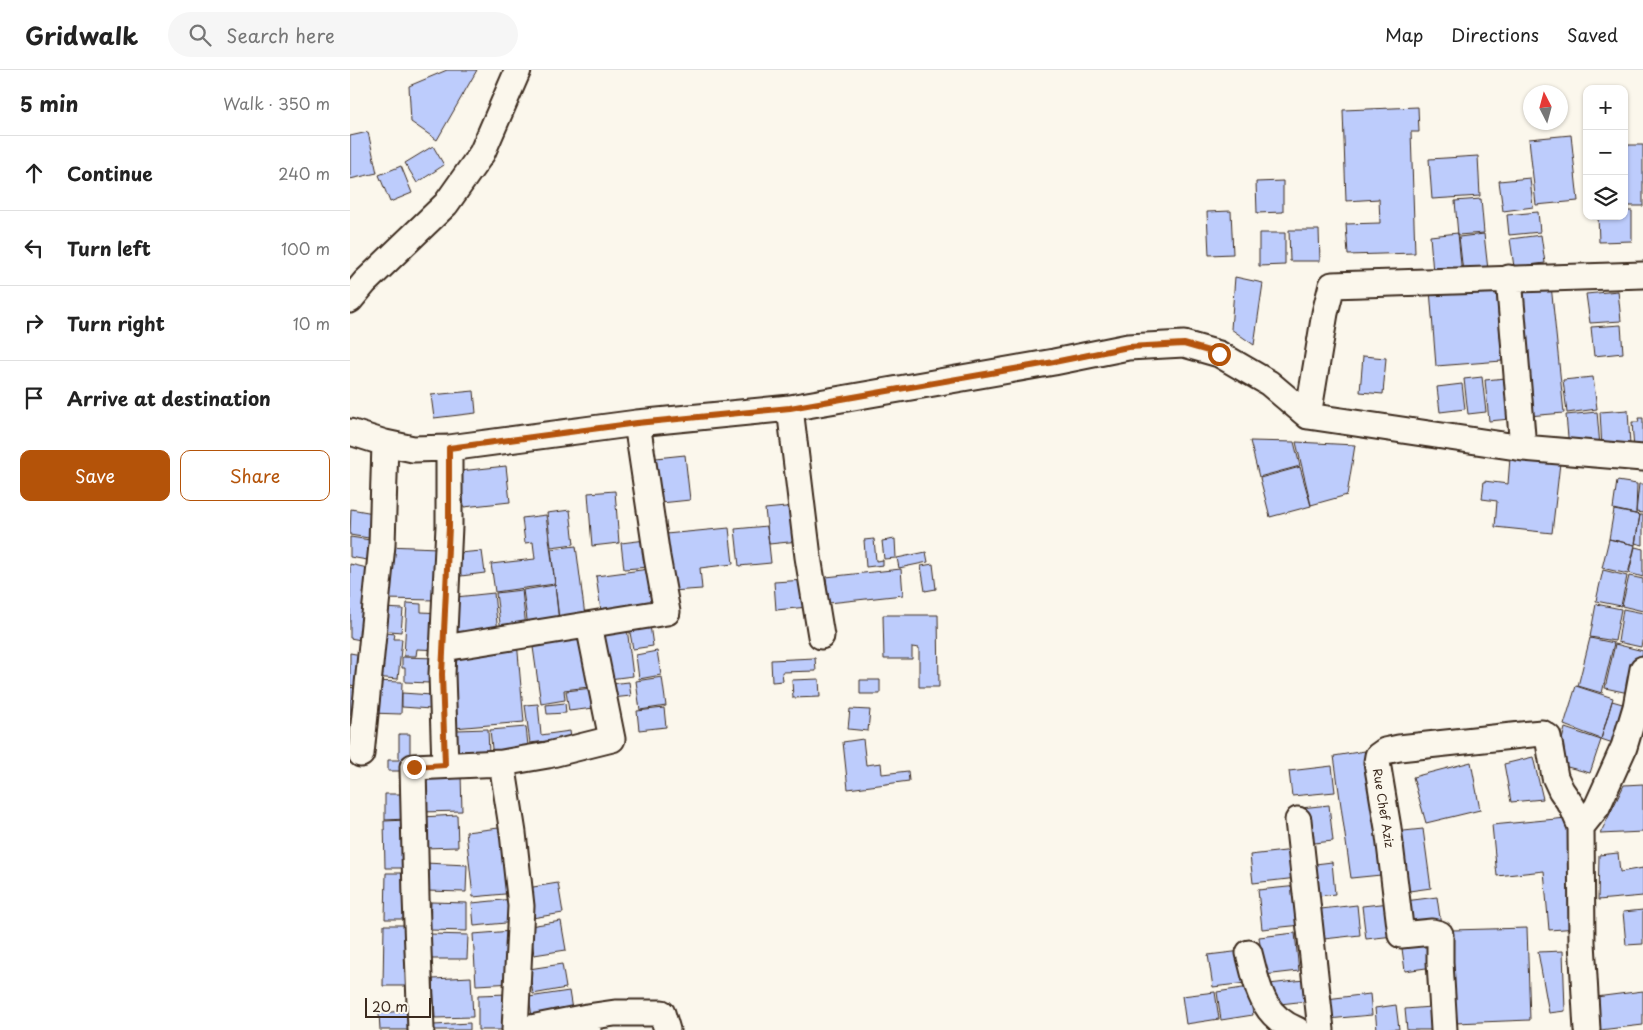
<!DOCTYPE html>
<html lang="en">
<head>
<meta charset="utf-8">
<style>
	body { margin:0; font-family:"Playpen Sans",sans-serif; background:#f6f6f6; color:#222 }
	.controls { position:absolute; right:15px; top:15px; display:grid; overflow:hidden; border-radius:10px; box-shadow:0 1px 4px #0004 }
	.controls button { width:45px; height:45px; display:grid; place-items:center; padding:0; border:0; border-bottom:1px solid #e0e0e0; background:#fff; color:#222; font:25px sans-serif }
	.compass { position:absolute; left:1173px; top:15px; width:45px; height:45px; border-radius:50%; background:#fff; box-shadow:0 1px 4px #0004; rotate:354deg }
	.scale { position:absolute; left:15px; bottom:12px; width:66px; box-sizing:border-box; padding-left:5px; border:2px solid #3b2a1e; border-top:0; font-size:14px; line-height:18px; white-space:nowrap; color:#3b2a1e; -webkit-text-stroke:4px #fbf7ec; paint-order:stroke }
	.stop { position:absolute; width:15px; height:15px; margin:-11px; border:4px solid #b45309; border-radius:50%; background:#fff }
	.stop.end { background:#b45309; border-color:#fff; box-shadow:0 1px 5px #0008 }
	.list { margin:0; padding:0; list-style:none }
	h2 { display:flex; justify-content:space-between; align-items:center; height:65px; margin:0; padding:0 20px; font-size:21px }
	h2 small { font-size:16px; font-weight:400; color:#767676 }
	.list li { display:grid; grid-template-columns:32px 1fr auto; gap:15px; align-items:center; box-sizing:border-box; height:75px; padding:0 20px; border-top:1px solid #e0e0e0 }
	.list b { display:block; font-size:19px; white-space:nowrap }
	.list em { font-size:16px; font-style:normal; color:#767676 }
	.actions { display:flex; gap:10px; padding:15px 20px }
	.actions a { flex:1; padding:11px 0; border:1px solid #b45309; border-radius:10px; text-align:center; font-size:18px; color:#b45309 }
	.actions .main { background:#b45309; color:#fff }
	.icon { flex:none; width:28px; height:28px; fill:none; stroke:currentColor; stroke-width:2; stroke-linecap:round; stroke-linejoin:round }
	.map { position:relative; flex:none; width:1293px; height:960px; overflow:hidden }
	header { display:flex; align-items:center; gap:30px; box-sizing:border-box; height:70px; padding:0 25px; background:#fff; border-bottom:1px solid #e0e0e0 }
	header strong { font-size:24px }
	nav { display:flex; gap:28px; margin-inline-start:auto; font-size:18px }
	.search { width:350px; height:45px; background:#f6f6f6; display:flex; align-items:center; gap:12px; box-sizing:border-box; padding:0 18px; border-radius:28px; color:#767676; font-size:19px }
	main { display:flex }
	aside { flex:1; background:#fff }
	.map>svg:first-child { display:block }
	.building { fill:#bdccfc; stroke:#3b2a1e }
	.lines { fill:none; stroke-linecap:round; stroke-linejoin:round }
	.minor-casing { stroke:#3b2a1e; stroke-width:29 }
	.minor { stroke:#fbf7ec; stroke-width:25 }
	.route { stroke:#b45309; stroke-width:6 }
	.labels { text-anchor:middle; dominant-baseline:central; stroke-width:5; stroke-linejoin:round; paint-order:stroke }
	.street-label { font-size:12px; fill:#3b2a1e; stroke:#fbf7ec }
</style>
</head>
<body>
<header>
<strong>Gridwalk</strong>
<div class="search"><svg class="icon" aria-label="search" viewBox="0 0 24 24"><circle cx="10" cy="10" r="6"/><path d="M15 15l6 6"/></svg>Search here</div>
<nav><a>Map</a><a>Directions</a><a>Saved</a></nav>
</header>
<main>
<aside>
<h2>5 min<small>Walk · 350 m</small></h2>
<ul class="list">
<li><svg class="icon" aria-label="ahead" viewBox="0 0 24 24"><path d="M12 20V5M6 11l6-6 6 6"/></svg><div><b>Continue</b></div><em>240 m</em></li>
<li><svg class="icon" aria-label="left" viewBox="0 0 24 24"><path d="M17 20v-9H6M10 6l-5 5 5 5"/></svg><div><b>Turn left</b></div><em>100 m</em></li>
<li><svg class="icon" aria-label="right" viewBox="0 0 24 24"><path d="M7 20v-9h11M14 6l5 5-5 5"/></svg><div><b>Turn right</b></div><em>10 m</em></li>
<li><svg class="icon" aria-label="arrive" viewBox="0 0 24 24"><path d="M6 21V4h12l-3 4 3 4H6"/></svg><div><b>Arrive at destination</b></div></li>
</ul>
<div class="actions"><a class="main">Save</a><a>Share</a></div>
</aside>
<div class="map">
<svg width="1293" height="960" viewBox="0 0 1293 960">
	<rect width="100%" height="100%" fill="#fbf7ec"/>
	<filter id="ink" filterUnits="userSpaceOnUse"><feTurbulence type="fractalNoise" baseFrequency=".02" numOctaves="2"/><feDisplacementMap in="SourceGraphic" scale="10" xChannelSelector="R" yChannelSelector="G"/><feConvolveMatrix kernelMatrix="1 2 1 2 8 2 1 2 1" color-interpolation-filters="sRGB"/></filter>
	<g filter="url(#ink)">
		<path class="building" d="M97,0H127L87,70L61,52L59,16Z
			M1068,37L1069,62H1061L1065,183L998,185L996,154L1030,153L1029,129L996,131L993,40Z
			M18,62L27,103L0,109V66Z
			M1221,65L1228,131L1186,135L1179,69Z
			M1274,75H1293V136H1274Z
			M83,76L94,95L67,113L55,93Z
			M1128,86L1130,126L1082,129L1079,89Z
			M51,96L62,123L40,132L29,105Z
			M1180,108L1183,137L1153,141L1149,111Z
			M933,111V142L907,143L906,112Z
			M1131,129L1134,163L1108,165L1105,131Z
			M881,141L883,184L859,185L857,142Z
			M1274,141H1282V171L1249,172L1248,146H1274Z
			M1188,142L1190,162L1159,165L1157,145Z
			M939,160H969L970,191H940Z
			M909,163H935V195L909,196Z
			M1108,163L1112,205L1083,203L1080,166Z
			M1134,164L1138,200L1113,202L1109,167Z
			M1191,165L1195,193L1164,197L1160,169Z
			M885,207L913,213L904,275L881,259Z
			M1146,215L1152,291L1086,296L1080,220Z
			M1201,215L1214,343L1178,346L1168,218Z
			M1268,221L1271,251L1240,253L1236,224Z
			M1271,255L1273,283L1244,286L1241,257Z
			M1013,286L1036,288L1033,324L1010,322Z
			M1132,307L1136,342L1118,344L1114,309Z
			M1243,307L1247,339L1217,343L1213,310Z
			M1156,308L1160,349L1139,351L1135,310Z
			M1112,314L1115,339L1090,342L1087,317Z
			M124,321L126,343L84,348L81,325Z
			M1278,340L1280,376L1252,378L1250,342Z
			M1247,342L1250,376L1219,378L1216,345Z
			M1288,348H1293V379L1284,380L1282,352H1289Z
			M900,371L944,372L950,396L909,407Z
			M946,372L1005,375L997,425L961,435Z
			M335,385L340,430L311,433L306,388Z
			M1160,388L1210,393L1202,463L1145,457L1147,431L1132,429L1134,411L1158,414Z
			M156,396L160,432L114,437L110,401Z
			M950,397L961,436L920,447L910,408Z
			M1267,411L1287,414L1286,444L1263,439Z
			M1289,414H1293V443L1286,442Z
			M265,421L269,473L242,476L238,423Z
			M446,436L449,471L419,474L415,439Z
			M1,439L29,444L25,469L0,465Z
			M220,440L224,474L201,477L197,443Z
			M1264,440L1290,445L1285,475L1259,469Z
			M196,445L205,514L145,522L141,494L185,489L183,472L175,473L172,448Z
			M1290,445H1293V475L1285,473Z
			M417,456L421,493L389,496L385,459Z
			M379,458L383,494L350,498L352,519L322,521L316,464Z
			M0,467L27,471L23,491L0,487Z
			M524,469L526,491L533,490V495L516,497L514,470Z
			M545,469L546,488L534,489L532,471Z
			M1259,469L1285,475L1278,504L1252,498Z
			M296,470L299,497L274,499L271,473Z
			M36,476L88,478L86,530L34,529Z
			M226,476L235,546L209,549L201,479Z
			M1285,477L1293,479V507L1279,503Z
			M132,481L135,503L111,506L108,483Z
			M576,482L578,492L549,498L547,488Z
			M0,494L26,500L16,571L0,568Z
			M583,494L586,519L575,521L571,496Z
			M299,499L304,534L251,541L246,506Z
			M551,499L553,525L479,533L476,507Z
			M1253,500L1277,506L1271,536L1246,531Z
			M1279,506L1293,509V541L1272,536Z
			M455,510L458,537L426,540L424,512Z
			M205,515L209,552L178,557L173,520Z
			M172,520L176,558L151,561L146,523Z
			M144,523L148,563L107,568L104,547H108L106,527Z
			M57,533L71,534V542L93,543L91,580L67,579L66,586H54Z
			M1246,534L1271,539L1265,571L1240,567Z
			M32,538L53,539L51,562L30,560Z
			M1273,539L1293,543V567L1291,577L1268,572Z
			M533,545H588L589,617H569V578L562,577V589H534Z
			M299,548L303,576L283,579L278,552Z
			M277,558L283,606L259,609L252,561Z
			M28,562L45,564L44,569H52L48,609L24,607Z
			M238,564L247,616L214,620L215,630L191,634L182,570Z
			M1240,568L1264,573L1252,623L1228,616Z
			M167,571L174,652L104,658L106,581Z
			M1265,574L1293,581L1283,624L1255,618Z
			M307,581L311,605L289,609L286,585Z
			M0,583L17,586L10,617L0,615Z
			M52,587L86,588L80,613L55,612V598H52Z
			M465,588L466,601L432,602L433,611L422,612L421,590Z
			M312,607L316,636L290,640L286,611Z
			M469,609L470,627L443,628L442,610Z
			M510,610H530V624H510Z
			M20,611L52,612L51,644L19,643Z
			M279,612L281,626L262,628L260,614Z
			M1226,616L1263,628L1251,669L1214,655Z
			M0,617L13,620L7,647L0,645Z
			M242,618L244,638L219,641L216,621Z
			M52,623L82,625L81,639L52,637Z
			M1262,631L1283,637L1269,675L1251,669Z
			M215,633L216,643L197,644L196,635Z
			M188,634L191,665L220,661L221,668L180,673L175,635Z
			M314,638L316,657L289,660L287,641Z
			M500,639L520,640L518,661L498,659Z
			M176,657L179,685L143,688L140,660Z
			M1215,658L1251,670L1240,703L1206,694Z
			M138,659L139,683L108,684L107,660Z
			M49,664H60V701H38V690H49Z
			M513,669L516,695L531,693L532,704L558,701L559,711L498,719L493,672Z
			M1015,681L1031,805L1001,808L984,686Z
			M1183,687L1193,729L1161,732L1154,694Z
			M1121,692L1130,740L1076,753L1063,707Z
			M982,696L985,722L942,726L939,701Z
			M111,705L112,741L71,742L70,706Z
			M1293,714V762L1250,764L1274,715Z
			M35,724H55L56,749L35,750Z
			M979,735L983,771L955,774L951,738Z
			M107,745L108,777L74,778L72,747Z
			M1217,748L1228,858L1199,860L1194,801L1147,806L1142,755Z
			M57,750L58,798H35L34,751Z
			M157,757L165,823L123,827L116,762Z
			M1073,759L1081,818L1052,822L1044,762Z
			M944,780L947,808L903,813L900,785Z
			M1268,783L1270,802L1293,798V826L1248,830L1249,785Z
			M982,792L985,824L961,827L957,795Z
			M75,793L117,795L116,822L75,821Z
			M36,803H59L58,849H35Z
			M208,813L213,843L182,848L177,818Z
			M948,816L952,855L912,859L908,820Z
			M1087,827L1091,855L1059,859L1055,831Z
			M163,829L166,852L124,856L122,833Z
			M81,832L117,833V861L80,860Z
			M1040,833L1044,866L1016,869L1012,836Z
			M1007,835L1010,865L965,870L962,840Z
			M1293,840V874L1276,875L1273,842Z
			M211,851L216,880L184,885L180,856Z
			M34,855H63L62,916H33Z
			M1177,858L1180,950L1105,953L1102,860Z
			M162,861L165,913L126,915L123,864Z
			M945,863L949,901L914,905L909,867Z
			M80,864L118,865L117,889H80Z
			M1079,867L1083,897L1055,901L1051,871Z
			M892,881L896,913L863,917L858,885Z
			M1213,881L1215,941L1199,943L1188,882Z
			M212,894L216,918L183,924L179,899Z
			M121,907L123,947L85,948L83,909Z
			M954,910L957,931L921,935L919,914Z
			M899,917L903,945L871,950L867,922Z
			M219,921L223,946L183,953L179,927Z
			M1293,921V955L1250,960L1246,927Z
			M865,922L869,949L836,954L832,926Z
			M158,924V960H128V925Z
			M1020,924L1022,945L978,949L976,929Z
			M1046,935L1049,959L1027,960L1025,938Z
			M1081,937L1083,960H1057L1055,939Z
			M65,940L66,960H30L29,943Z
			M120,953V960H85L84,955Z"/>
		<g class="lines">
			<defs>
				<path id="minor" d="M1159,208L1173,378
					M0,230L15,212L96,134L132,83L168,0
					M440,338L458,487L471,566
					M958,346L975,243L982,215L1293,205
					M0,362L35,373L63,379L99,378L287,353L440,338L704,292L778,277L834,274L869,284L893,298L919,313L958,346L1173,378L1293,388
					M94,578L317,542L307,487L287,353
					M11,684L32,475L35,373
					M152,693L198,685L262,669L239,555
					M95,695L92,604L99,456V378
					M948,750L971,960
					M899,883C908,917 911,945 947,960
					M237,947L265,943H312L317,960
					M71,960L66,827L63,697L152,693L163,763L171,836L165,960
					M171,960L237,947L238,960
					M1094,960L1090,892V864L1082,862L1051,865L1038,758L1027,692L1028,686L1035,681L1049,678L1181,664L1192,663L1198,667L1205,707L1211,720L1222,736L1231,757
					M1237,960L1232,872L1231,757L1247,737L1274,677L1286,637L1293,599"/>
			</defs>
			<use href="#minor" class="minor-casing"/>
			<use href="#minor" class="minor"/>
		</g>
	</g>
	<g class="lines" filter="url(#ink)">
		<path class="route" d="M64,697L95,695L92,604L99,456V378L287,353L440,338L704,292L778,277L834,274L869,284"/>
	</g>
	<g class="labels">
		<g class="street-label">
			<text transform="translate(1034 738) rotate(81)">Rue Chef Aziz</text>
		</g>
	</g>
</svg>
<div class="controls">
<button>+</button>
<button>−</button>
<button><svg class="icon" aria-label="layers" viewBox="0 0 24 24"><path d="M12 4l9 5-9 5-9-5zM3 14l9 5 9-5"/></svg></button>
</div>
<svg class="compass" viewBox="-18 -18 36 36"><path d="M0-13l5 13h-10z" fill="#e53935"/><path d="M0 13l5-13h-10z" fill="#767676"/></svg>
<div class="scale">20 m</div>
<div class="stop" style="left:869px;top:284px"></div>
<div class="stop end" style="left:64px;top:697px"></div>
</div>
</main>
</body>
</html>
